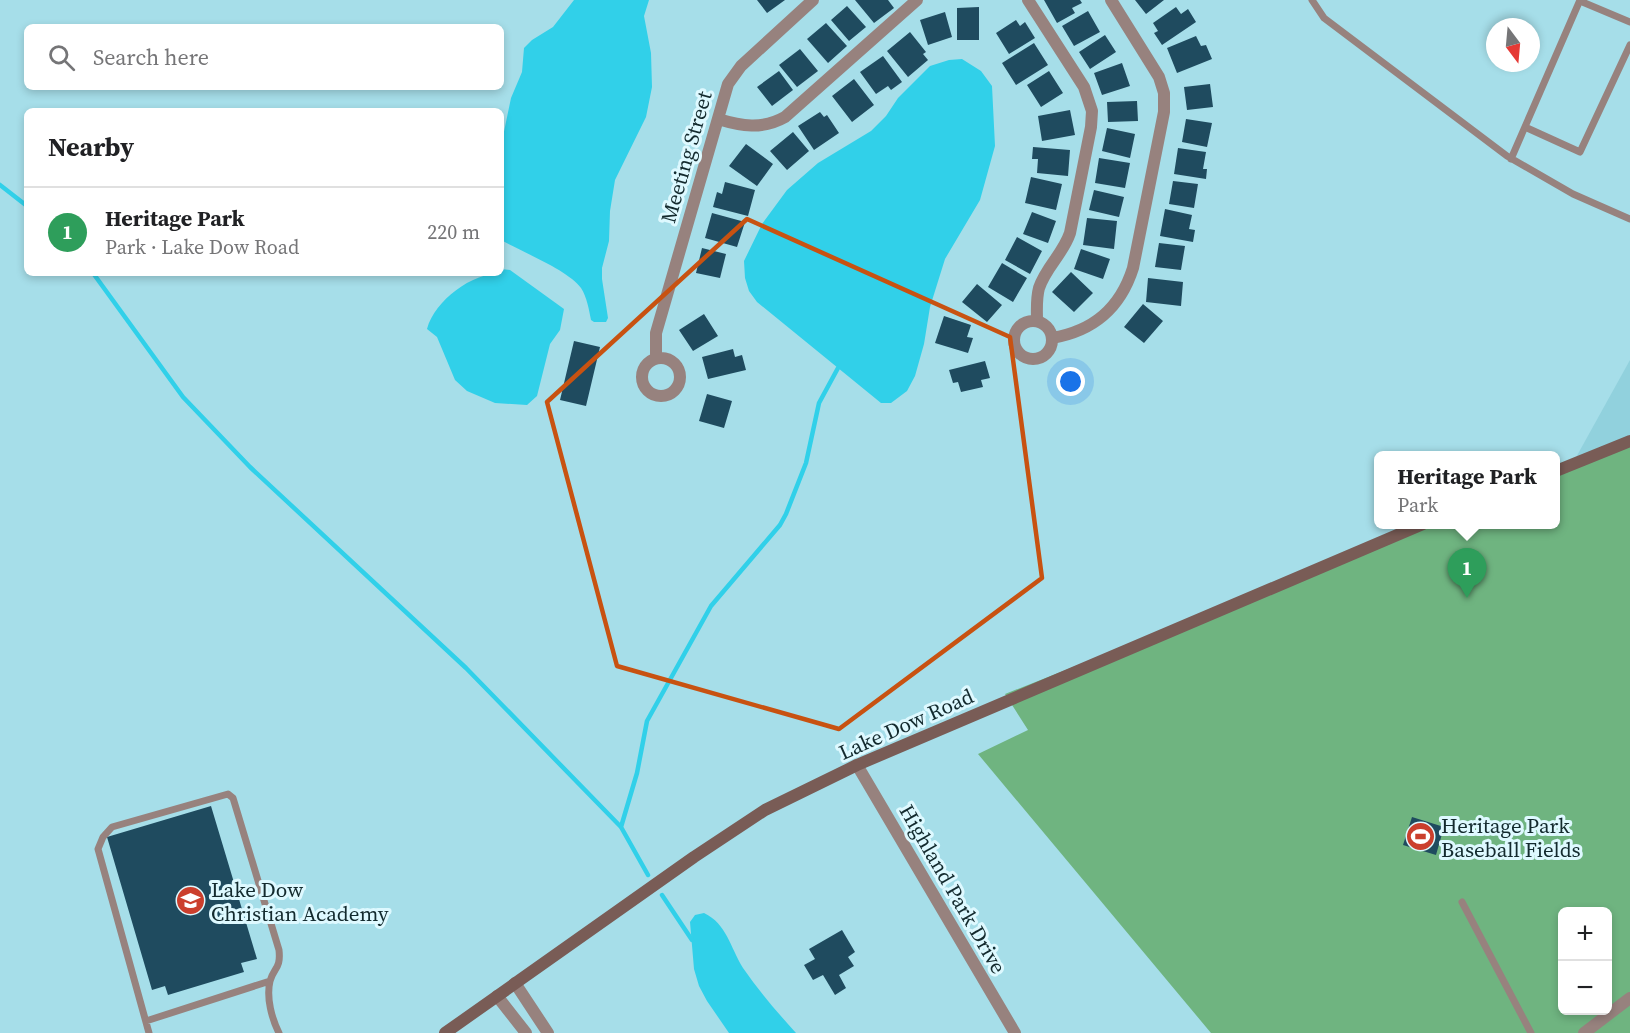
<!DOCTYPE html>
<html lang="en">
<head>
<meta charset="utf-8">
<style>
	body { margin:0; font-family:"Source Serif 4",serif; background:#f2f2f2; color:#202124 }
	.controls { position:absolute; right:18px; bottom:18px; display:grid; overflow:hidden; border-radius:9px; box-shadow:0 3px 9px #0003 }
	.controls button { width:54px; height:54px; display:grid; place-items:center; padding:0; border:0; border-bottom:2px solid #e0e0e0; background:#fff; color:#202124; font:30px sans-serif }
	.compass { position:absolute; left:1486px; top:18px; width:54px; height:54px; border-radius:50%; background:#fff; box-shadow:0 3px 9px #0003; rotate:164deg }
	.you { position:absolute; left:1071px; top:382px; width:21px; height:21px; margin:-15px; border:4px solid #fff; border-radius:50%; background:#1a73e8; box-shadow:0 0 0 9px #1a73e833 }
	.badge { display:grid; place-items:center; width:39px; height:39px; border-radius:50%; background:#b45309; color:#fff; font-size:20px; font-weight:700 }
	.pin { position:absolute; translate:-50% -50px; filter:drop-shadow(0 2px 3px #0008) }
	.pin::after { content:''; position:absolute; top:32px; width:21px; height:18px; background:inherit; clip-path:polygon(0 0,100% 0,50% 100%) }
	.popup { position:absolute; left:1374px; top:451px; width:186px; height:78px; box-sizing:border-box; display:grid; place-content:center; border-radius:9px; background:#fff; filter:drop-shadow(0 2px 4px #0005); font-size:20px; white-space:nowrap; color:#757577 }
	.popup b { font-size:22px; color:#202124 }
	.popup::after { content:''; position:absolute; left:50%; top:100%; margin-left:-12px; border:12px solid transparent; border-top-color:#fff }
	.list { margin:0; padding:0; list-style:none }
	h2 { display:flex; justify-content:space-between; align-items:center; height:78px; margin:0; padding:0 24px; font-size:26px }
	h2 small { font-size:20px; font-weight:400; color:#757577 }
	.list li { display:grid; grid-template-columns:39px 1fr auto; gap:18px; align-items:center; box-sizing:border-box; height:90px; padding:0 24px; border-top:2px solid #e0e0e0 }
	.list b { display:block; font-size:22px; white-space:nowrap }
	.list p { margin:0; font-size:20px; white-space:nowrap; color:#757577 }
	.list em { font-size:20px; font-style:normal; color:#757577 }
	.icon { flex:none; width:33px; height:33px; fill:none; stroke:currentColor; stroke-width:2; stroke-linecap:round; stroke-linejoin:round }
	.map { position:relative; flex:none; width:1630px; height:1033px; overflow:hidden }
	.search { position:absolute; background:#fff; box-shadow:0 3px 9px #0003; left:24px; top:24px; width:480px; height:66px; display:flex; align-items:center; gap:15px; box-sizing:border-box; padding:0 21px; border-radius:9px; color:#757577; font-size:22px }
	.panel { position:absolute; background:#fff; box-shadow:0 3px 9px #0003; left:24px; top:108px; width:480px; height:168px; border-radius:9px }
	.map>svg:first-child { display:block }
	.built { fill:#91d1dd }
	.green { fill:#6fb480; fill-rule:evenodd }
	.water { fill:#31d0e9 }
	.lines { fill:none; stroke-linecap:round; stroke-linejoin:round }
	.stream { stroke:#31d0e9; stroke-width:4.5 }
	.building { fill:#1f4b5f }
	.lane { stroke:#97827e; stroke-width:7 }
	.street { stroke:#97827e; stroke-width:12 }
	.secondary { stroke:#795c56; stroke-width:12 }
	.marked { fill:none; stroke:#c85211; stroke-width:4.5; stroke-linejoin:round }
	.labels { text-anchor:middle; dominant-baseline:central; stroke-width:6; stroke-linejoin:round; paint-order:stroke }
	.street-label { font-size:21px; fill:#132a2e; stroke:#def9ff }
	.poi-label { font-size:21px; fill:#132a2e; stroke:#def9ff; text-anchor:start }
</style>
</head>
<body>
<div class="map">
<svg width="1630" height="1033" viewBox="0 0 1630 1033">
	<rect width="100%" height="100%" fill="#a6dee9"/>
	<path class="built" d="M1630,360V446L1569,470Z"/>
	<path class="green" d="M1630,442V1033H1211L978,754L1028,730L1005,694L1431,525L1556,524V475ZM1562,912H1608V1010H1562Z"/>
	<path class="water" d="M574,0H649L644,16L651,53L652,87L646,117L615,180L610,211L609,241L602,268V279L608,318L606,322H594L591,320C589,310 587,297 581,288C568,270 522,252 501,240V146L511,98L522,72L524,48L532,40L553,27Z
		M962,59L981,71L992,86L995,146L980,200L945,259L930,307L924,344L915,376L907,391L891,403H881L757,302L749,291L745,278L744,261L762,224L787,190L818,163L871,131L886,116L898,98L930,66L949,60Z
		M501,269L510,270L564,309L560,330L550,344L537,396L527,405L495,403L467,391L455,380L437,337L427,329C435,300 472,273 501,273Z
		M704,913C727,924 730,947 743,968C759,991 777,1012 796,1033H729L707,1001L699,986L694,969L690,922L695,915Z"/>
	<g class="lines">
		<path class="stream" d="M0,185L27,206
			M93,273L183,397L250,467L466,668L621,827L648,875
			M621,827L637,773L647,721L711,606L780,525L786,514L806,463L819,403L838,368
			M662,895L692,940"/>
	</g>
	<path class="building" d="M757,0H785L767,13Z
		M855,0H888L894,8L874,23Z
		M1044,0H1080L1082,3L1072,8L1075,13L1057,23Z
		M1135,0H1164L1146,14Z
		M847,6L866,27L849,41L831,20Z
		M979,7V40H957V8Z
		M1176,7L1181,14L1188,9L1196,22L1162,45L1154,33L1158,31L1153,23Z
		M1088,11L1100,32L1074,46L1062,26Z
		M945,12L952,37L928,45L920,20Z
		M1016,20L1020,26L1025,22L1035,38L1009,54L996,33Z
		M826,23L847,46L828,63L807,39Z
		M910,32L926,52L923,54L928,60L908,77L887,51Z
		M1105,35L1116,52L1090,69L1079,52Z
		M1196,36L1201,46L1206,45L1212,59L1177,73L1167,48Z
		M1034,43L1048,65L1016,85L1002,63Z
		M800,49L818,71L797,87L779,65Z
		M883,56L902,82L891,90L888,86L876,94L860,72Z
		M1122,63L1130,86L1102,95L1094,73Z
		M779,71L793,90L772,106L757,87Z
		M1049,71L1063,93L1041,107L1027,85Z
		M854,79L874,105L852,122L832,96Z
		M1210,84L1213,107L1187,110L1184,87Z
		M1137,101L1138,121L1108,122L1107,102Z
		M1070,110L1075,135L1042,141L1038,116Z
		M820,112L824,117L827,115L839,133L814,150L798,126Z
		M1186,119L1212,123L1207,147L1182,142Z
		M1107,128L1135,134L1130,158L1102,151Z
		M793,132L809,151L787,170L770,151Z
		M746,144L773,164L757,186L729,166Z
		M1033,147L1070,150L1068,176L1037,173L1038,159H1032Z
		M1178,148L1206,152L1203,169H1207L1206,179L1174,174Z
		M1099,158L1130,163L1125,188L1095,183Z
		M1031,177L1062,184L1056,210L1025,203Z
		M1173,181L1198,184L1194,208L1169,204Z
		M725,182L755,190L748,216L713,207L717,192L722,194Z
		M1094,190L1124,197L1119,217L1089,210Z
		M1165,209L1192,215L1189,229L1195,230L1193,242L1160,236Z
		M1032,212L1056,221L1048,243L1023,234Z
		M712,213L745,222L737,247L705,238Z
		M1087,218L1117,221L1114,249L1083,245Z
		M1017,237L1042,251L1030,274L1005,260Z
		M1159,243L1185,246L1181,270L1155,267Z
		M702,248L726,254L720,278L696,273Z
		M1081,249L1110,259L1103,279L1074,269Z
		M1002,263L1027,278L1013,302L988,287Z
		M1071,272L1093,293L1074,312L1052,292Z
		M1148,278L1183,282L1181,306L1146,302Z
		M977,284L1002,305L987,322L962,302Z
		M1143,304L1163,321L1144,343L1124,327Z
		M704,314L718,336L693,351L679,330Z
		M944,316L971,325L967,337L973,338L968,353L935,343Z
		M574,341L600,347L586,406L560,400Z
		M733,349L735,357L742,355L746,370L708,379L702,357Z
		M985,361L990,378L981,380L983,387L961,392L958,382L953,383L949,370Z
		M707,394L732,401L724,428L699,421Z
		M211,806L257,959L241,963L244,972L168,995L165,986L152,990L107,837Z
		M1412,817L1444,827L1436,855L1403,845Z
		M842,930L855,952L848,957L854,966L839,975L846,988L835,995L823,975L813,980L804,965L815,959L809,949Z"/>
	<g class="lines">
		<path class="lane" d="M1312,0L1324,18L1507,156L1573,194L1630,219
			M1580,1L1630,22
			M1525,127L1580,152L1630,45
			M1511,159L1580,0
			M1462,902L1531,1033
			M146,1021L270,981
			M149,1033L98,849L103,837L112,827L228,794L233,798L279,950C281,969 274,967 270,981C266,998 272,1019 279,1033"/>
		<path class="street" d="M1028,0L1084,87L1092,111L1091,127L1070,233C1063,254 1046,267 1039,288C1036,299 1037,310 1037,321
			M718,119C741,126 762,130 785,117L917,0
			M1014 340a19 19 0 1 1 38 0a19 19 0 1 1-38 0Z
			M1052,338C1093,331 1120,309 1133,268L1164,112V93L1159,77L1111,0
			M642 377a19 19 0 1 1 38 0a19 19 0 1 1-38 0Z
			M656,358V333L728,84L741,66L813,0
			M857,765L1015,1033
			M515,983L548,1033
			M497,996L526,1033
			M1584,1033L1630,998"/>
		<path class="secondary" d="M1556,471L1630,441
			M445,1033L694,857L765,810L857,765L1423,524"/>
	</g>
	<path class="marked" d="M747,219L1010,337L1042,578L839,729L617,666L547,402Z"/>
	<defs>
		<symbol id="stadium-disc" viewBox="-11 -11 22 22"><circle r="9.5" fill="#cb3f2d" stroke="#def9ff"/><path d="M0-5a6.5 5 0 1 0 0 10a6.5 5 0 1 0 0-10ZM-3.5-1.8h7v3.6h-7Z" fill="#fff"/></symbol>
		<symbol id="school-disc" viewBox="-11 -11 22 22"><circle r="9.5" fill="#cb3f2d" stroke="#def9ff"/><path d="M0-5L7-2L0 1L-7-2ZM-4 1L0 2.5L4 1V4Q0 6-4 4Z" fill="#fff"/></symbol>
	</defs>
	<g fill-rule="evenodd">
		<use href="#stadium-disc" x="1404" y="820" width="33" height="33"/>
		<use href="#school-disc" x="174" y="884" width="33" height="33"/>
	</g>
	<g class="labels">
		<g class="street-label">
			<text transform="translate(686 157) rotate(-74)">Meeting Street</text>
			<text transform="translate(906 724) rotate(-24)">Lake Dow Road</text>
			<text transform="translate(953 889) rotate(60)">Highland Park Drive</text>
		</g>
		<g class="poi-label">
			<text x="1441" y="825">Heritage Park<tspan x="1441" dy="24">Baseball Fields</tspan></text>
			<text x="211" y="889">Lake Dow<tspan x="211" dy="24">Christian Academy</tspan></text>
		</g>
	</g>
</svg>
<div class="controls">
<button>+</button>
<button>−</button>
</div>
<svg class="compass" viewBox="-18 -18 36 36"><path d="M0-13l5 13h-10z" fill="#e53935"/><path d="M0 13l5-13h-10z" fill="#757577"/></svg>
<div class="you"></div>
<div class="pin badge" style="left:1467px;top:598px;background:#2e9e5b">1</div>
<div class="popup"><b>Heritage Park</b>Park</div>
<div class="search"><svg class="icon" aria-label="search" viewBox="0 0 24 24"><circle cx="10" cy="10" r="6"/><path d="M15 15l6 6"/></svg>Search here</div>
<section class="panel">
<h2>Nearby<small></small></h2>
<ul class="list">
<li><span class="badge" style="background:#2e9e5b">1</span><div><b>Heritage Park</b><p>Park · Lake Dow Road</p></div><em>220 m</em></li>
</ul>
</section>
</div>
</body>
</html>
